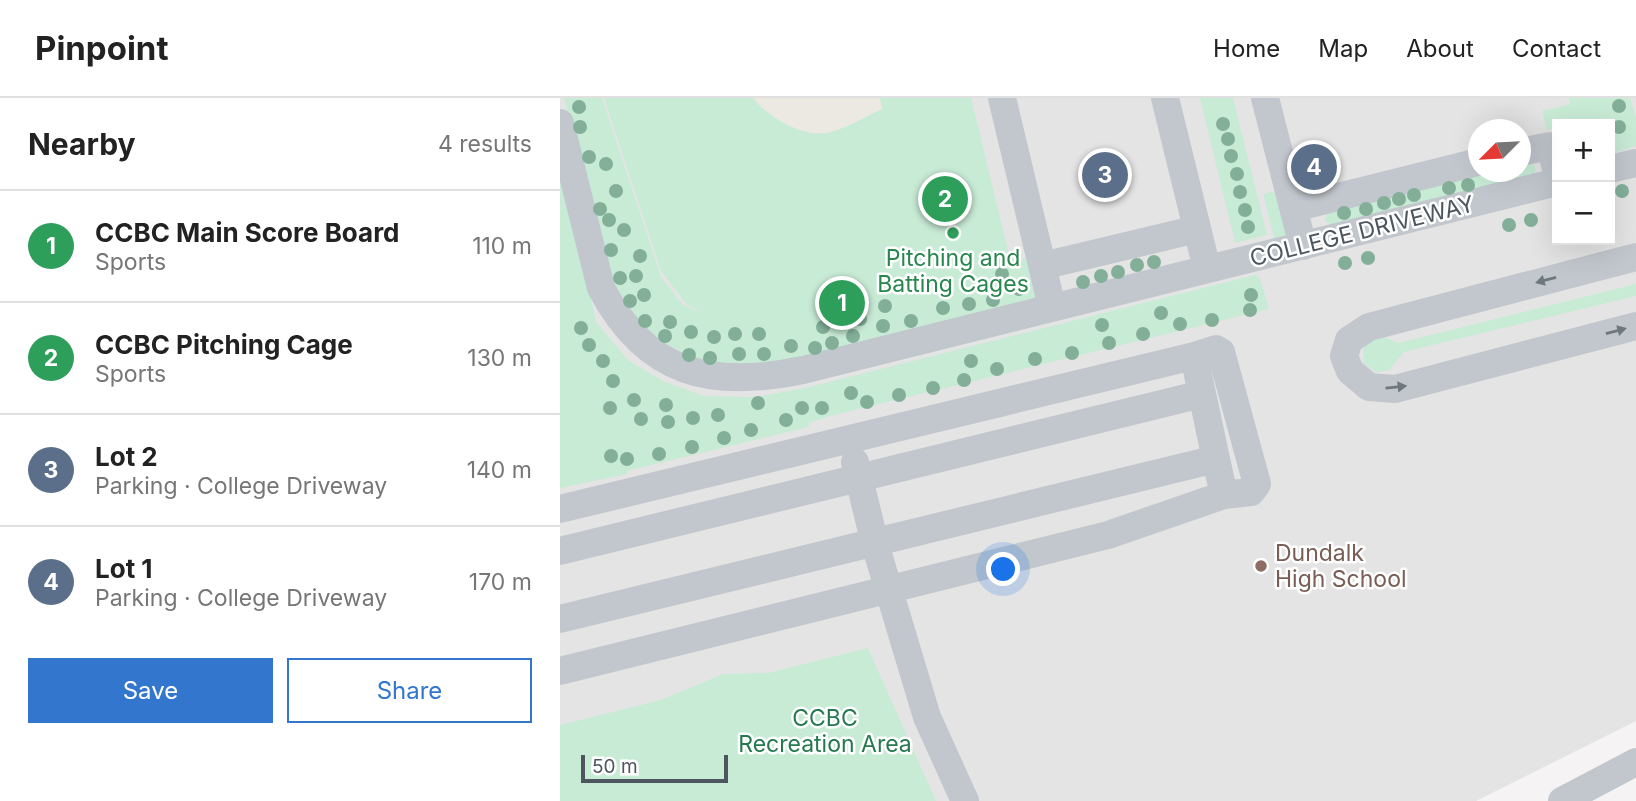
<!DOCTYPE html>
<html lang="en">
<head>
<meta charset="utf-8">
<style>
	body { margin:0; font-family:Inter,sans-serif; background:#f2f2f2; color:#222 }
	.controls { position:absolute; right:21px; top:21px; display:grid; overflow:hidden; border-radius:0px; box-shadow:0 7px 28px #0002 }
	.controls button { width:63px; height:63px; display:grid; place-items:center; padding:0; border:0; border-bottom:2px solid #e0e0e0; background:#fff; color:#222; font:35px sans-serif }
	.compass { position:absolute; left:908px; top:21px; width:63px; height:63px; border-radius:50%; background:#fff; box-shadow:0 7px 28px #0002; rotate:246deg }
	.scale { position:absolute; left:21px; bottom:18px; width:147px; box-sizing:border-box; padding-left:7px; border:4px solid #4d565e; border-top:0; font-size:19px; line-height:24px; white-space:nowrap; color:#4d565e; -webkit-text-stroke:5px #fff; paint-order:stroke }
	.you { position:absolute; left:444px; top:472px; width:24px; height:24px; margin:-18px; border:5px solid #fff; border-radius:50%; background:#1a73e8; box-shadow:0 0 0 10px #1a73e833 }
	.badge { display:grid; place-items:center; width:46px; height:46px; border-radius:50%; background:#3376ce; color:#fff; font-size:23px; font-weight:700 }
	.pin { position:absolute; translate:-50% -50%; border:4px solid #fff; box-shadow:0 2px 7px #0006 }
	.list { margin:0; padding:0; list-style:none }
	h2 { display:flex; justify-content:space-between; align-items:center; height:91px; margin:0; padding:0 28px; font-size:30px }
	h2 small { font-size:23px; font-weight:400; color:#767676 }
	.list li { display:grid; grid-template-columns:46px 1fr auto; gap:21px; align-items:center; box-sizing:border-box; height:112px; padding:0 28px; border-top:2px solid #e0e0e0 }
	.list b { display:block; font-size:26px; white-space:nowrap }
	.list p { margin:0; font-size:23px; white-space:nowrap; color:#767676 }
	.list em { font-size:23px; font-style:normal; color:#767676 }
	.actions { display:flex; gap:14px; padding:21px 28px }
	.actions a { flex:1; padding:16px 0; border:2px solid #3376ce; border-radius:0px; text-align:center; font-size:24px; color:#3376ce }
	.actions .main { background:#3376ce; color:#fff }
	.map { position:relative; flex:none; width:1076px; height:703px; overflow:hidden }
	header { display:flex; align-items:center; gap:42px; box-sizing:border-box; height:98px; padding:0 35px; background:#fff; border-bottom:2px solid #e0e0e0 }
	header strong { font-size:33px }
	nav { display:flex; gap:38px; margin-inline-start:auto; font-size:24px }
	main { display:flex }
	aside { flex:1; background:#fff }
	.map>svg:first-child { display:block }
	.education { fill:#e5e4e4; fill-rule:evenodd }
	.green { fill:#c8ebd6 }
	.sand { fill:#ece9e2 }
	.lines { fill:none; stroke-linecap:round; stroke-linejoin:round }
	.minor { stroke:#c1c7cd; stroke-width:28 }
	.tree { fill:#83af99 }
	.oneway { fill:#70787f }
	.leisure-dot { fill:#2e9e5b; stroke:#fff; stroke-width:2.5 }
	.education-dot { fill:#8d6e63; stroke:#fff; stroke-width:2.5 }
	.labels { text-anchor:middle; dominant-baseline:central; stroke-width:5; stroke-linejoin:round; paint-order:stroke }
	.street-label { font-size:23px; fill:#4d565e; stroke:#fff }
	.leisure-label { font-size:23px; fill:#27864d; stroke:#fff }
	.education-label { font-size:23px; fill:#785e54; stroke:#fff; text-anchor:start }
	.park-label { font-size:23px; fill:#25784f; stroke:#fff }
</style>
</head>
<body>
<header>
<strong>Pinpoint</strong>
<nav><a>Home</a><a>Map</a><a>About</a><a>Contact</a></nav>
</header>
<main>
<aside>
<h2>Nearby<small>4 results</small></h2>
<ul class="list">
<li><span class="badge" style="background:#2e9e5b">1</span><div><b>CCBC Main Score Board</b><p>Sports</p></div><em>110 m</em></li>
<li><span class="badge" style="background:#2e9e5b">2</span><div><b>CCBC Pitching Cage</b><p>Sports</p></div><em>130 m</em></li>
<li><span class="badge" style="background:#5c6f8a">3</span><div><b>Lot 2</b><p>Parking · College Driveway</p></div><em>140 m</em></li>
<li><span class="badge" style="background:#5c6f8a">4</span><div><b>Lot 1</b><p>Parking · College Driveway</p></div><em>170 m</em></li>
</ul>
<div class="actions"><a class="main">Save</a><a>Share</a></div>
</aside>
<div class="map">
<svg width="1076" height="703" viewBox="0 0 1076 703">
	<rect width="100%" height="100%" fill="#f5f3f3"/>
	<path class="education" d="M0,0H1076V623L916,703H0ZM997,26H1050V142H997ZM918,32H960V74H918Z"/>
	<path class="green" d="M4,0H42L101,179L123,207L141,215L126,206L101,173L44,0H411L449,156L396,171L442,160L468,161L476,198L470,207L189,272L155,271L81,233L47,176Z
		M640,0H673L707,137L675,145Z
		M1009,0H1070L1076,19V48L1050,56V26H997V29L987,32L982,13L1010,6Z
		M0,47L36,224L68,262L103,283L144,298L195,299L245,290L695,177L700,180L709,211L274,317L251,324L248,329L67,373V376L0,390Z
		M961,63L974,67L976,72L971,81L772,127L765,123L766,116L920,74H960Z
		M717,93L728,126L725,141L715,143L703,96Z
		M1076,186V198L844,254L829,272L816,274L803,265L804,243L815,235L838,245Z
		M308,550L376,703H0V627L101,602L163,576L208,575Z"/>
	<path class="sand" d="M193,0H320L322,11C306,18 284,32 266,35C241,39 208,19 193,0Z"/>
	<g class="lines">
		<path class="minor" d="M442,0L492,209
			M605,0L647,171
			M705,0L743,148
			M0,25L41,190C87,277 151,291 243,272L997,84
			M960,54L990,48L997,74
			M1050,71L1076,65
			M734,110L918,64
			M1076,159L809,229L789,242L784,258L790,273L809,289L835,291L1076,228
			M482,168L637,131
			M634,258L656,251L661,254L697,386L691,394L664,397
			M295,364L315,446L367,619L405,703
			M0,411L634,258L656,361L0,521
			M0,453L642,296
			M0,573L548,437L664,397L656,361
			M1002,703L1076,664"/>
	</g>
	<g class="tree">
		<circle cx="1059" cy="8" r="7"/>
		<circle cx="19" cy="9" r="7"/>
		<circle cx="663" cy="26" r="7"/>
		<circle cx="20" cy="29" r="7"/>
		<circle cx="1059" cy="29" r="7"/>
		<circle cx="668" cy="41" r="7"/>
		<circle cx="671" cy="58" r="7"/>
		<circle cx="29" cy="59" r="7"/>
		<circle cx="46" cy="66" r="7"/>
		<circle cx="677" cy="76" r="7"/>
		<circle cx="908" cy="87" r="7"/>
		<circle cx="889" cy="90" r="7"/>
		<circle cx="56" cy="93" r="7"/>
		<circle cx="1062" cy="93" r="7"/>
		<circle cx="680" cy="94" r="7"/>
		<circle cx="854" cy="97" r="7"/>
		<circle cx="839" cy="101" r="7"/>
		<circle cx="824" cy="105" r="7"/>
		<circle cx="40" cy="111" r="7"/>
		<circle cx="806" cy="111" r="7"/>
		<circle cx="685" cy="112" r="7"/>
		<circle cx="784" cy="115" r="7"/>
		<circle cx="49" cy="122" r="7"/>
		<circle cx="971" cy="122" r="7"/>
		<circle cx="949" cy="127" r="7"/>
		<circle cx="688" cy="129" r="7"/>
		<circle cx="64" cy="132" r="7"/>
		<circle cx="51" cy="152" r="7"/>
		<circle cx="80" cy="158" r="7"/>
		<circle cx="808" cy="160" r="7"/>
		<circle cx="594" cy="164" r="7"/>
		<circle cx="785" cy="165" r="7"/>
		<circle cx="577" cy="167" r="7"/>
		<circle cx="558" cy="174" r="7"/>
		<circle cx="442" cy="176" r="7"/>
		<circle cx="76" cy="178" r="7"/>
		<circle cx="541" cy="178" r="7"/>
		<circle cx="60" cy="180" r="7"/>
		<circle cx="523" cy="184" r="7"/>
		<circle cx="459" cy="191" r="7"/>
		<circle cx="84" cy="197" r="7"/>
		<circle cx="691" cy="197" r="7"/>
		<circle cx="433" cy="202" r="7"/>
		<circle cx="70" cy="203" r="7"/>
		<circle cx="409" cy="206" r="7"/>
		<circle cx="325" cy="208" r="7"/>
		<circle cx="383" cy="210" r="7"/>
		<circle cx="690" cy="212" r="7"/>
		<circle cx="601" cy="215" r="7"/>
		<circle cx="300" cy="221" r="7"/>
		<circle cx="652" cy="222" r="7"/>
		<circle cx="85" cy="223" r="7"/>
		<circle cx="351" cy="223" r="7"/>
		<circle cx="110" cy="224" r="7"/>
		<circle cx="620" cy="226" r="7"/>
		<circle cx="542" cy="227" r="7"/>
		<circle cx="323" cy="228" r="7"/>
		<circle cx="263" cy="229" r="7"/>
		<circle cx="21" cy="230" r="7"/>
		<circle cx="131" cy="234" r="7"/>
		<circle cx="175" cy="236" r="7"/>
		<circle cx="199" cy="236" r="7"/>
		<circle cx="583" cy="236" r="7"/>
		<circle cx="105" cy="238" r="7"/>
		<circle cx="293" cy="238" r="7"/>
		<circle cx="154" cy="239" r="7"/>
		<circle cx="272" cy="245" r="7"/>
		<circle cx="549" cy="245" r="7"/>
		<circle cx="29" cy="247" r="7"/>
		<circle cx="231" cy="248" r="7"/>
		<circle cx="255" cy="250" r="7"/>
		<circle cx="512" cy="255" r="7"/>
		<circle cx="179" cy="256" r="7"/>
		<circle cx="204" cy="256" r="7"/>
		<circle cx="129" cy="257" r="7"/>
		<circle cx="150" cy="260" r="7"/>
		<circle cx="475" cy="261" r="7"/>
		<circle cx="43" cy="263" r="7"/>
		<circle cx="411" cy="263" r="7"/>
		<circle cx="437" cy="271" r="7"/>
		<circle cx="404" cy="282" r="7"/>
		<circle cx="53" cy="283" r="7"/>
		<circle cx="373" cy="290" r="7"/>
		<circle cx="291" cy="295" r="7"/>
		<circle cx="339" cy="297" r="7"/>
		<circle cx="74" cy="302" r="7"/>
		<circle cx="307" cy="304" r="7"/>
		<circle cx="198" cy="305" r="7"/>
		<circle cx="106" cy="307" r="7"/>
		<circle cx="50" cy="310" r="7"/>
		<circle cx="242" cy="310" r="7"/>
		<circle cx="262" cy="310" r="7"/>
		<circle cx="158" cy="317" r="7"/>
		<circle cx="133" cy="320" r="7"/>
		<circle cx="81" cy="321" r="7"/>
		<circle cx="226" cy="322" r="7"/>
		<circle cx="108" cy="324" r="7"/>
		<circle cx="191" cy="332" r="7"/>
		<circle cx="164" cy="340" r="7"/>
		<circle cx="132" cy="349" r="7"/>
		<circle cx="99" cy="356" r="7"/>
		<circle cx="51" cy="358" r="7"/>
		<circle cx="67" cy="361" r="7"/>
	</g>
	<defs><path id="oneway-solid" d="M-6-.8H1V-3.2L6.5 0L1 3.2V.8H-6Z" transform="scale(1.75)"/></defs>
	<g class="oneway">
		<use href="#oneway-solid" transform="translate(986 182) rotate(165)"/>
		<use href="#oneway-solid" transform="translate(1056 233) rotate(-15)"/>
		<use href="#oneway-solid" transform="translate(836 289) rotate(-6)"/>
	</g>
	<circle class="leisure-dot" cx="393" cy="135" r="7"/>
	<circle class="education-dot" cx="701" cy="468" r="7"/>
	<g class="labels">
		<g class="street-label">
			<text transform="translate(802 133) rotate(-14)">COLLEGE DRIVEWAY</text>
		</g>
		<g class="leisure-label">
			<text x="393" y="160">Pitching and<tspan x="393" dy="26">Batting Cages</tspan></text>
		</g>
		<g class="education-label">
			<text x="715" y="455">Dundalk<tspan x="715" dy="26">High School</tspan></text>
		</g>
		<g class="park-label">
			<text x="265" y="620">CCBC<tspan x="265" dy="26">Recreation Area</tspan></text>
		</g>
	</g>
</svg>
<div class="controls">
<button>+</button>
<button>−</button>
</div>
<svg class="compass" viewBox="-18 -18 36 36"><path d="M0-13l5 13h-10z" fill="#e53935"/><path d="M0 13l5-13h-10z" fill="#767676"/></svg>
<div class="scale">50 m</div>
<div class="you"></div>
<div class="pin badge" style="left:282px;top:205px;background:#2e9e5b">1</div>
<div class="pin badge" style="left:385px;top:101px;background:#2e9e5b">2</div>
<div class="pin badge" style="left:545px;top:77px;background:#5c6f8a">3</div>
<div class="pin badge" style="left:754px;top:69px;background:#5c6f8a">4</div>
</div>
</main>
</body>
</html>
